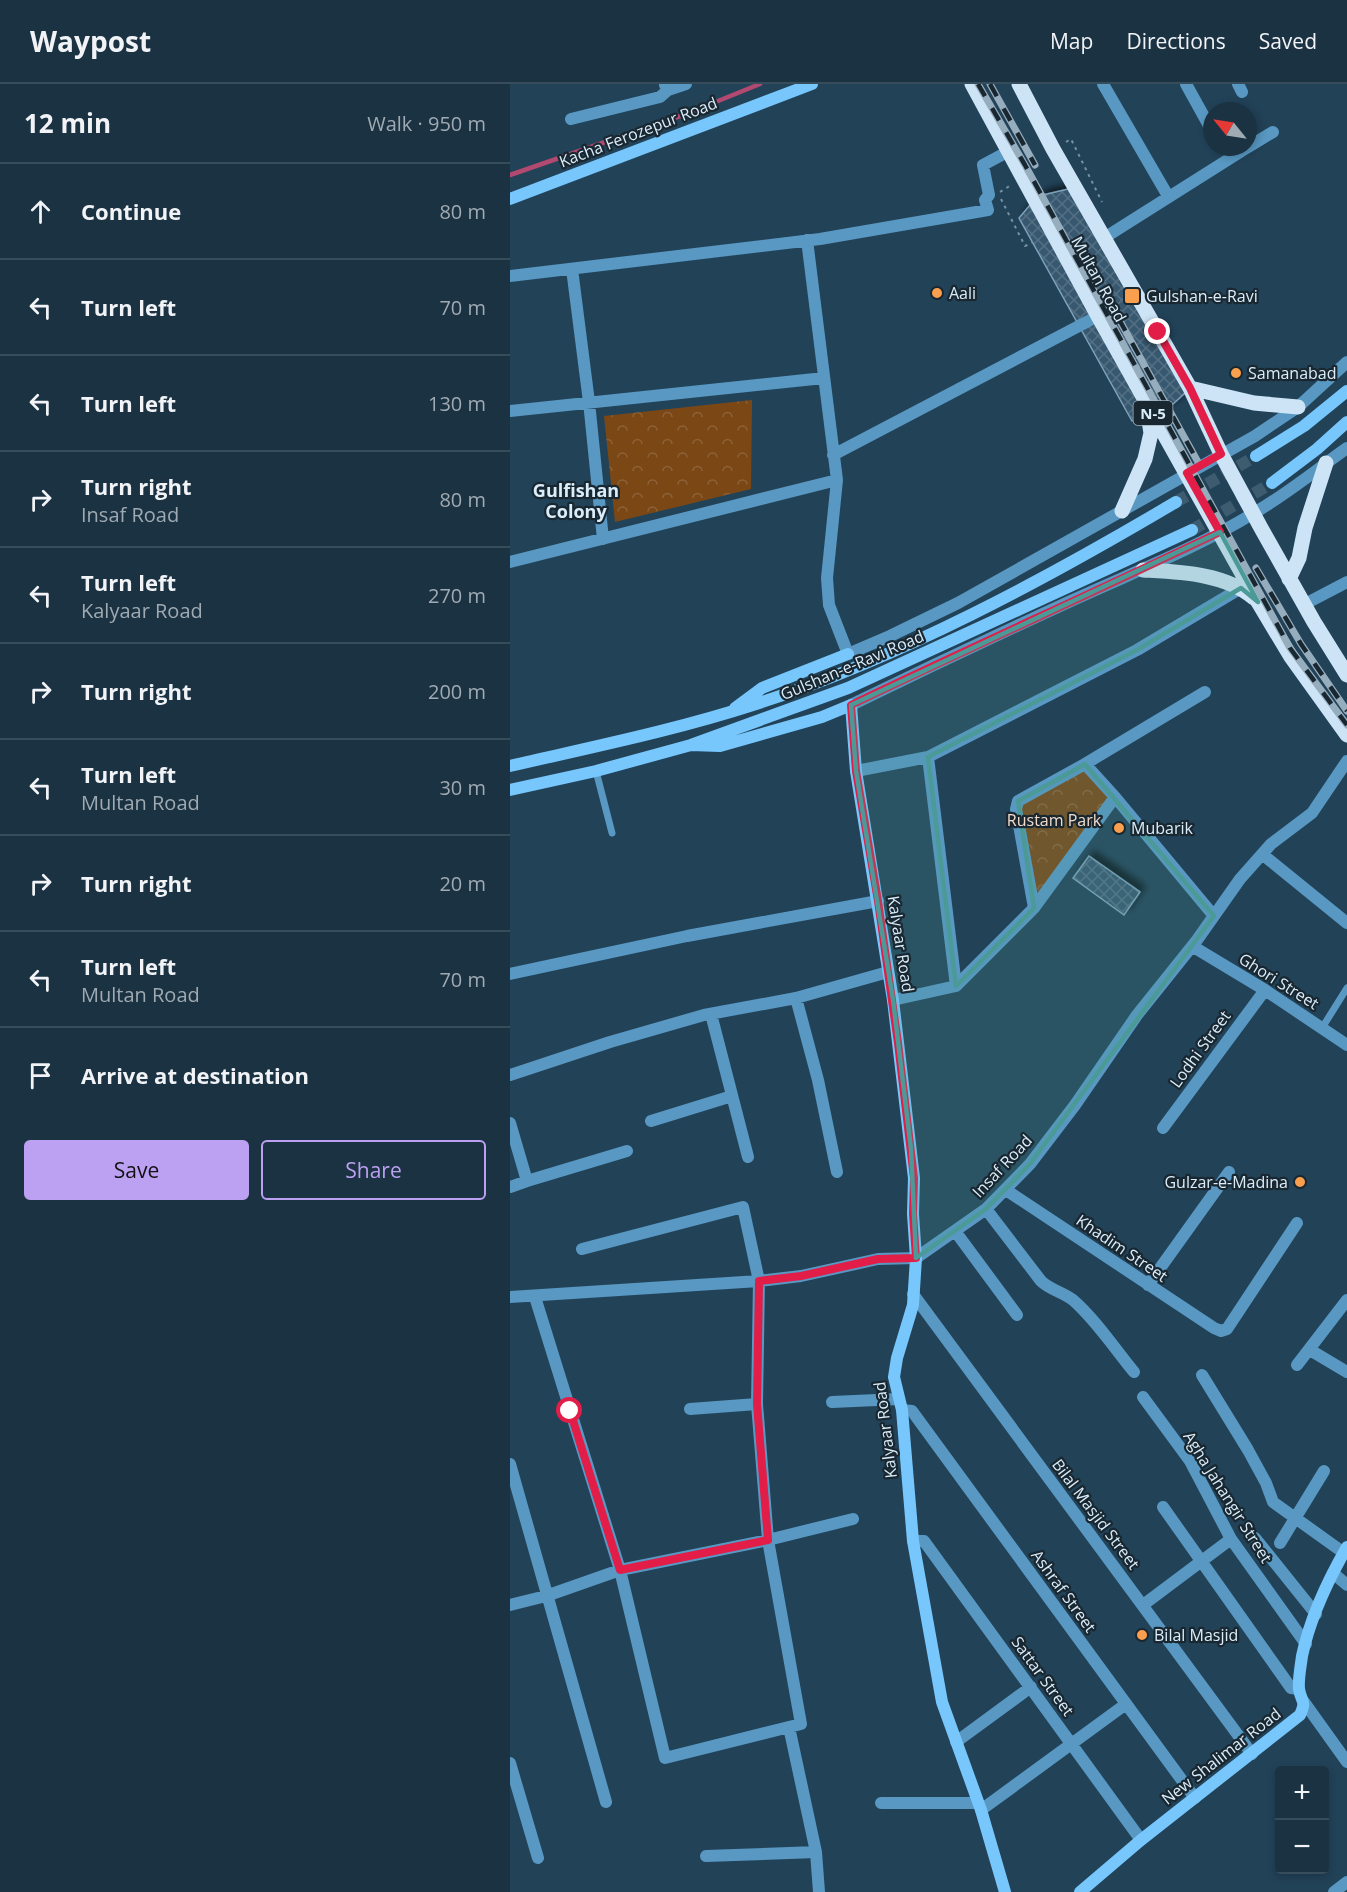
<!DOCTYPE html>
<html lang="en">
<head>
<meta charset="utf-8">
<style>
	body { margin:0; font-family:"Open Sans",sans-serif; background:#273e4d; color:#f1f3f6 }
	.controls { position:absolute; right:18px; bottom:18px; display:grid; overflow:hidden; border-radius:6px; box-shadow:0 3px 9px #0003 }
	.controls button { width:54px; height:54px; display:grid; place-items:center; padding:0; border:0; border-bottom:2px solid #384d5b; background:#1a3242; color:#f1f3f6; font:30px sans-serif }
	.compass { position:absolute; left:693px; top:18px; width:54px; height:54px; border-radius:50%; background:#1a3242; box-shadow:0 3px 9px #0003; rotate:300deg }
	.stop { position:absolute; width:18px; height:18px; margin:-14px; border:4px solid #e11d48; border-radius:50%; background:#fff }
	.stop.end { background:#e11d48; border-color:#fff; box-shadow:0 2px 6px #0008 }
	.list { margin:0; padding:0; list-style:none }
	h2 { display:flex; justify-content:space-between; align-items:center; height:78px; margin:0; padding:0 24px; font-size:26px }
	h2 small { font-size:20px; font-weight:400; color:#9faab2 }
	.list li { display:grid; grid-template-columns:39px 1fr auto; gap:18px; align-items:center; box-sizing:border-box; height:96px; padding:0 24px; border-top:2px solid #384d5b }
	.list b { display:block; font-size:22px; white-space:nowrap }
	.list p { margin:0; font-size:20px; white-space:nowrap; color:#9faab2 }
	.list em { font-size:20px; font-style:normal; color:#9faab2 }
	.actions { display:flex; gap:12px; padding:18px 24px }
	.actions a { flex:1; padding:14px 0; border:2px solid #bca0f2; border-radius:6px; text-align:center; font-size:21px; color:#bca0f2 }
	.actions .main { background:#bca0f2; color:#111 }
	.icon { flex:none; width:33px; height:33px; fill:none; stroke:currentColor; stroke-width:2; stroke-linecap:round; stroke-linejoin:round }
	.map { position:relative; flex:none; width:837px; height:1808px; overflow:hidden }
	header { display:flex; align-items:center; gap:36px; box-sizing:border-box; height:84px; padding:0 30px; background:#1a3242; border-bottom:2px solid #384d5b }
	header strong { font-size:28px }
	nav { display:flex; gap:33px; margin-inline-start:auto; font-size:21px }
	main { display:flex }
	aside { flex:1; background:#1a3242 }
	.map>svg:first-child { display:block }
	.forest { fill:url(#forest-crowns) }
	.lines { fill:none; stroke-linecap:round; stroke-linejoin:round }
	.stream { stroke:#b24970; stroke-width:4.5 }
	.building { fill:url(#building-cross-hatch); stroke:#7da1ba; stroke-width:1.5; filter:url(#shadow) }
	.secondary-tunnel { stroke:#3e5c70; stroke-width:12; stroke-dasharray:12 6; stroke-linecap:butt }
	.path { stroke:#7791a3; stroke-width:2; stroke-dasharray:3 4.5; stroke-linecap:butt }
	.lane { stroke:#5898c2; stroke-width:7 }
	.street { stroke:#5898c2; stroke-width:12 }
	.secondary { stroke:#77c7fd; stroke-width:12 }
	.primary { stroke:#cde4f6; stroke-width:15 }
	.rail-casing { stroke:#96adbe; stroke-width:7 }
	.rail { stroke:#192731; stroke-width:4.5; stroke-dasharray:14; stroke-linecap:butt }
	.route { stroke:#e11d48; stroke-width:8 }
	.marked { fill:#4c9a98; fill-opacity:0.2; stroke:#4c9a98; stroke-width:4.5; stroke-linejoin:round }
	.poi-dot { fill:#fa9f4e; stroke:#192731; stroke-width:2 }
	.labels { text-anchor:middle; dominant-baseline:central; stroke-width:4.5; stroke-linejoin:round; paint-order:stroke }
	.shield { fill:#192731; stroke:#a0b2be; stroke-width:1.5 }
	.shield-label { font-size:15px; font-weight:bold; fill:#daedfa }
	.street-label { font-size:16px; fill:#daedfa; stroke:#192731 }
	.poi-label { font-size:16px; fill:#daedfa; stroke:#192731; text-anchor:start }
	.park-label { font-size:16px; fill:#f2dbca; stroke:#192731 }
	.neighbourhood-label { font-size:18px; font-weight:bold; fill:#daedfa; stroke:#192731 }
</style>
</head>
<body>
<header>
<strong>Waypost</strong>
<nav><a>Map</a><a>Directions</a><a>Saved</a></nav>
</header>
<main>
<aside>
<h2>12 min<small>Walk · 950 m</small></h2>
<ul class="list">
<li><svg class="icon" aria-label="ahead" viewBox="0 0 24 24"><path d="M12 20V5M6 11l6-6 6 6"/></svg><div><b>Continue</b></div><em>80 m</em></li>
<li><svg class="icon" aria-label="left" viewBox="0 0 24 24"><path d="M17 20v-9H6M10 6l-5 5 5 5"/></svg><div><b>Turn left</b></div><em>70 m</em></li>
<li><svg class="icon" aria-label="left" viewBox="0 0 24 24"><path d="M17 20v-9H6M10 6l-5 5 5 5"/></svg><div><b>Turn left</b></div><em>130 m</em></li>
<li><svg class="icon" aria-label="right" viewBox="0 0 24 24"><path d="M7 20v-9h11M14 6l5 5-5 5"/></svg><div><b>Turn right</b><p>Insaf Road</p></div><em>80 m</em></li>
<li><svg class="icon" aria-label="left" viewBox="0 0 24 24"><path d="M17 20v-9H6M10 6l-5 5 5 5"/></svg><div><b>Turn left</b><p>Kalyaar Road</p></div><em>270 m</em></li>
<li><svg class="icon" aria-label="right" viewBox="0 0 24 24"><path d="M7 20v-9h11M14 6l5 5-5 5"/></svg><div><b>Turn right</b></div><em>200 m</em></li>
<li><svg class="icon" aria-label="left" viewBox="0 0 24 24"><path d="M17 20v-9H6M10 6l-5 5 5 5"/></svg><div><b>Turn left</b><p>Multan Road</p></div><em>30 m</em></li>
<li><svg class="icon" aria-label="right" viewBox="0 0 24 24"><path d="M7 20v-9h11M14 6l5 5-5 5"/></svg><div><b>Turn right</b></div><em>20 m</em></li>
<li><svg class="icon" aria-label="left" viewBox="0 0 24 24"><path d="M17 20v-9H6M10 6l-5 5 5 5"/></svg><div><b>Turn left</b><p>Multan Road</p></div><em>70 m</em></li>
<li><svg class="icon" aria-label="arrive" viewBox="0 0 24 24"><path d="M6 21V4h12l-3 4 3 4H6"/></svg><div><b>Arrive at destination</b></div></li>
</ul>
<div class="actions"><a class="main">Save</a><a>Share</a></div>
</aside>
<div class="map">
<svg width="837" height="1808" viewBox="0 0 837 1808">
	<defs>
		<pattern id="forest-crowns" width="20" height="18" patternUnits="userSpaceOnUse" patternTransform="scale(1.5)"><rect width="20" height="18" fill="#7b4715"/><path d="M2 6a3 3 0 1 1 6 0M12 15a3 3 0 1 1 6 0" fill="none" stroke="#8d6238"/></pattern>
		<pattern id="building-cross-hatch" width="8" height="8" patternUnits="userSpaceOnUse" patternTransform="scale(1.5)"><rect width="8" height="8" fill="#37586f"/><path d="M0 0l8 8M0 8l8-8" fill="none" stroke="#537084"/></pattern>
		<filter id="shadow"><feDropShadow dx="5.5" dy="-5.5" stdDeviation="3" flood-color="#0009"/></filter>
	</defs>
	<rect width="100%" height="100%" fill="#224258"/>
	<path class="forest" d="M242,316L241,405L105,438L94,332Z
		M575,680L603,716L524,824L508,717Z"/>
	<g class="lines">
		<path class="stream" d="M0,91L176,30L250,0"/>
	</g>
	<path class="building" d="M558,105L676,308L662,321L637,334L622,337L509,134L520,121L533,111Z
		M579,772L630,808L614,831L563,794Z"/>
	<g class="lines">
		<path class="secondary-tunnel" d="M666,418L746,372
			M682,446L762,399"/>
		<path class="path" d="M556,58L561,55L592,118
			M490,108L501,101
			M491,115L515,162L523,158"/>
		<path class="lane" d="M86,687L102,749
			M812,944L837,904"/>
		<path class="street" d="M593,0L658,112
			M676,0L702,47
			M728,0L732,8
			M155,1L158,6L176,0
			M61,35L150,13L158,6
			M738,63L763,48
			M594,154L738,63
			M297,156L327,396L317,494L319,521L338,570L380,552L448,519L745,352L788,323L837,278
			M62,185L79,318L93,455
			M0,192L310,155L478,126L475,116L479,111L473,81L499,67
			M0,327L314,294
			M323,371L588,232
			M0,478L327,396
			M795,520L837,498
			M341,621C415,585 489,550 563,516C624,488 687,464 744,429C777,410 806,386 837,364
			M575,680L605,713L704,832
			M346,687L418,673
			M752,770L837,839
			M524,824L506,725L508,717L575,680L695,608
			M682,862L755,906L837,961
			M0,890L177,852L368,817
			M446,902L418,673L627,566L731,504
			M286,914L308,996L327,1088
			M383,916L446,902L524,824L605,713
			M201,930L238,1073
			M0,991L100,958L194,931L286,914L378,888
			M141,1037L222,1012
			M0,1039L17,1097L0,1103
			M653,1044L755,906
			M17,1097L117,1067
			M496,1106L704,1244L711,1247L717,1245L787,1139
			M476,1125L531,1197C540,1206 553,1208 563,1216C586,1236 605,1265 624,1288
			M445,1147L507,1231
			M638,1201L719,1088
			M403,1210L742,1670
			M0,1213L249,1197L291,1192L368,1175L406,1174L476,1125L520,1080L565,1021L627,931L687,856L730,795L761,760L802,729L837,677
			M25,1213L110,1486L155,1674L291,1640L258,1456L247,1320L249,1197L233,1123L72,1165
			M800,1266L837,1288
			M787,1281L837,1216
			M692,1291L738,1366L756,1399L763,1418L834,1469
			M633,1313L680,1377L721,1455L796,1560
			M322,1318L389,1315
			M180,1325L247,1320
			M392,1326L402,1327L685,1714
			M0,1380L96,1718
			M653,1423L781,1604L789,1605
			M745,1454L806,1530
			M403,1457H414L631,1756
			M770,1459L814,1387
			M823,1489L837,1501
			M0,1521L36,1512L110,1486L258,1456L343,1435
			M633,1521L721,1455
			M794,1618L837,1678
			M279,1643L306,1768L309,1808
			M446,1658L521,1603
			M0,1679L28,1774
			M371,1719H468
			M471,1726L616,1620
			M196,1772L306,1768
			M824,1808L837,1798"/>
		<path class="secondary" d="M0,115L302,0
			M746,372L794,342L837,307
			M762,399L807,365L837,338
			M225,624L252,604L338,570
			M181,661L210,662L312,633L341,621L346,687L383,916L404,1094L403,1130L406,1174L403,1221L387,1274L384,1293L392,1326L403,1457L432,1618L471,1726L495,1808
			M0,682C82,663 166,646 246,620C390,574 536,495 666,418
			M0,706L86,687L181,661L338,604L682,446
			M570,1808L631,1756L790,1631C797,1616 791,1618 789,1605C788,1595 791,1581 792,1572C800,1534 818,1496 837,1463"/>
		<path class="primary" d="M462,0L588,232L748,518L781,573L837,651
			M509,0L543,65L680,304L711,370L751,444L804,538L837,591
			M680,304L744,319L788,323
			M612,427L635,375L641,349L637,324
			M633,486C669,488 715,489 744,514
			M779,495L789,474L795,444L816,379"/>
		<defs>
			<path id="rail" d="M468,0L515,81L780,564L837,641
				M480,0L525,81
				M595,210L688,378
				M746,484L791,560L837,627"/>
		</defs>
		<use href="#rail" class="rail-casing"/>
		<use href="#rail" class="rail"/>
	</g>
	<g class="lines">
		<path class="route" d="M60,1327L110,1486L258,1456L247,1320L249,1197L291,1192L368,1175L406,1174L403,1130L404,1094L388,959L368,817L346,687L341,621C463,562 588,507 710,448L677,389L711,370L680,304L648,248"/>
	</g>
	<path class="marked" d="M710,448L748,518L731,504L627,566L418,673L446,902L524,824L508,717L575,680L704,832L520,1080L476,1125L406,1174L401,1065L383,916L346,687L341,621Z"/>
	<g class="poi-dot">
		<circle cx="427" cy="209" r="6"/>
		<rect x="614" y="204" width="16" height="16" rx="3"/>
		<circle cx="726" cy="289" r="6"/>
		<circle cx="609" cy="744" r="6"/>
		<circle cx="790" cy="1098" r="6"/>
		<circle cx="632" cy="1551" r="6"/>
	</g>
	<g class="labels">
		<rect class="shield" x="623.5" y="317" width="39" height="24" rx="4.5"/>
		<g class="shield-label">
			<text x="643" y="329">N-5</text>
		</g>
		<g class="street-label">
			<text transform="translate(128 48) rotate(-21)">Kacha Ferozepur Road</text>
			<text transform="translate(589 195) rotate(61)">Multan Road</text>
			<text transform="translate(342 581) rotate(-23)">Gulshan-e-Ravi Road</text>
			<text transform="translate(391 860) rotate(81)">Kalyaar Road</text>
			<text transform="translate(769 897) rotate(32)">Ghori Street</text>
			<text transform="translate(690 965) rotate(-54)">Lodhi Street</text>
			<text transform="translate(492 1082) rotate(-47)">Insaf Road</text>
			<text transform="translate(612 1164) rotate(34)">Khadim Street</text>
			<text transform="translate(375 1346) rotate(-97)">Kalyaar Road</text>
			<text transform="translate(718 1413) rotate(58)">Agha Jahangir Street</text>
			<text transform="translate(586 1430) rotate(53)">Bilal Masjid Street</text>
			<text transform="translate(554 1507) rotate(54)">Ashraf Street</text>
			<text transform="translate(533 1592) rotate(54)">Sattar Street</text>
			<text transform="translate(711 1672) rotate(-38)">New Shalimar Road</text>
		</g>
		<g class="poi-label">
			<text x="439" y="209">Aali</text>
			<text x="636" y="212">Gulshan-e-Ravi</text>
			<text x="738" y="289">Samanabad</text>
			<text x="621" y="744">Mubarik</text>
			<text x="778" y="1098" text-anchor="end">Gulzar-e-Madina</text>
			<text x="644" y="1551">Bilal Masjid</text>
		</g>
		<g class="park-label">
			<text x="544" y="736">Rustam Park</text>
		</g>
		<g class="neighbourhood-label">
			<text x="66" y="406">Gulfishan<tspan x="66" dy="21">Colony</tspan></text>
		</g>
	</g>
</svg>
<div class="controls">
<button>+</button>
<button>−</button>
</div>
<svg class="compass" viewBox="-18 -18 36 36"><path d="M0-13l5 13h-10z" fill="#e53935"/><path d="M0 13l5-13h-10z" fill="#9faab2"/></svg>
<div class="stop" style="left:60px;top:1327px"></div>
<div class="stop end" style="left:648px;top:248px"></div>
</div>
</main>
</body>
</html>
